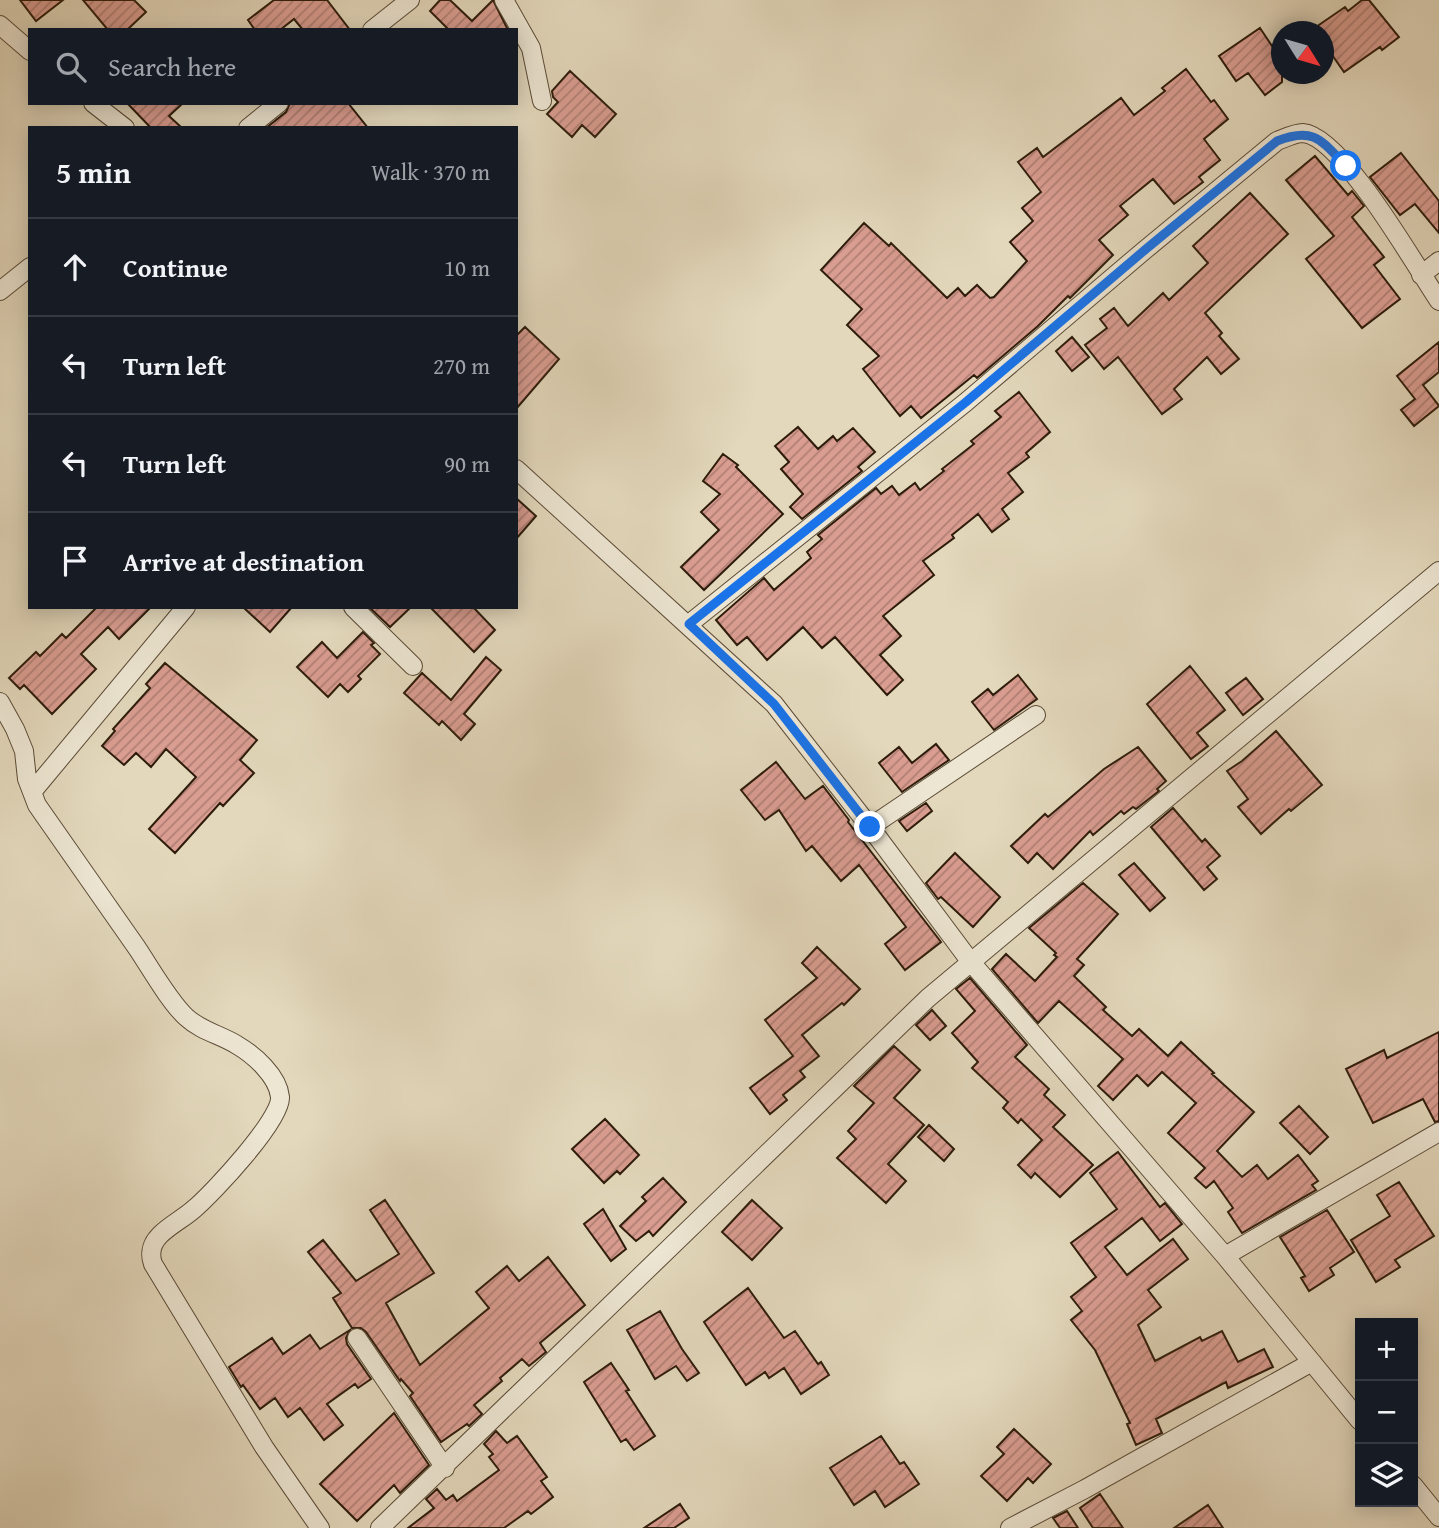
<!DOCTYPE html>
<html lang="en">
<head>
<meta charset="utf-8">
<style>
	body { margin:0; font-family:"Gentium Book Plus",serif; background:#242831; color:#f1f3f6 }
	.controls { position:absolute; right:21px; bottom:21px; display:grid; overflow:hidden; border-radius:0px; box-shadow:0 4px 18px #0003 }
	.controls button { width:63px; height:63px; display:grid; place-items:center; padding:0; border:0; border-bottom:2px solid #363941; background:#171b24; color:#f1f3f6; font:35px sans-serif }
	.compass { position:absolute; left:1271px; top:21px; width:63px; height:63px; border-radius:50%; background:#171b24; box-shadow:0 4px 18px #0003; rotate:127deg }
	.stop { position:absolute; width:21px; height:21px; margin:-16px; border:5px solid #1a73e8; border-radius:50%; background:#fff }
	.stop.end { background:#1a73e8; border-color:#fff; box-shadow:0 2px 7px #0008 }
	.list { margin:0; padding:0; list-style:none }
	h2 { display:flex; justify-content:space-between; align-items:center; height:91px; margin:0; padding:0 28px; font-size:30px }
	h2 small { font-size:23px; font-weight:400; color:#9ea1a6 }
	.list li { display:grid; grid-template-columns:46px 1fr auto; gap:21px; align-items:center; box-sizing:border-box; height:98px; padding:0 28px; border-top:2px solid #363941 }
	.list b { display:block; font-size:26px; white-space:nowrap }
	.list em { font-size:23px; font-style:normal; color:#9ea1a6 }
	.icon { flex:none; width:38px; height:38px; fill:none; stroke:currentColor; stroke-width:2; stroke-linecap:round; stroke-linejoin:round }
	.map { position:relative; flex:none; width:1439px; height:1528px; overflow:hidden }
	.search { position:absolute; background:#171b24; box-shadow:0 4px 18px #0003; left:28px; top:28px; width:490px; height:77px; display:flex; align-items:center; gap:18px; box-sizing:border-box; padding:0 24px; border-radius:0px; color:#9ea1a6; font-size:26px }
	.panel { position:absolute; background:#171b24; box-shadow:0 4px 18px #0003; left:28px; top:126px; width:490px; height:483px; border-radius:0px }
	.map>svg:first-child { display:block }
	.building { fill:url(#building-hatch); stroke:#2e1c0b; stroke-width:2 }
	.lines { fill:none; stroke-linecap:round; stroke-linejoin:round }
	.street-casing { stroke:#5b4b37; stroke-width:20 }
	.street { stroke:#ede6d3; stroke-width:18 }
	.route { stroke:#1a73e8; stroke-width:9 }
</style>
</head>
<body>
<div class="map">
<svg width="1439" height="1528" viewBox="0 0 1439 1528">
	<defs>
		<pattern id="building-hatch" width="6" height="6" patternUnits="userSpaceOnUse" patternTransform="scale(1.75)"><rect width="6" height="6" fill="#da9d91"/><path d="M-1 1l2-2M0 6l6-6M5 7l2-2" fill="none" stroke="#b17f75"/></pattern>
	</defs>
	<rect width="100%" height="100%" fill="#e3d8bc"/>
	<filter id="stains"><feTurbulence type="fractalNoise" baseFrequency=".00286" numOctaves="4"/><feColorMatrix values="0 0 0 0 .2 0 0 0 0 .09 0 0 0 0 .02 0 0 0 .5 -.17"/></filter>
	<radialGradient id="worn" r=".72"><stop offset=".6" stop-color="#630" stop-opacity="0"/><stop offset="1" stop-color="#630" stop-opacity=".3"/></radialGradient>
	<path class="building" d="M20,0H63L36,21Z
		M83,0H134L146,12L127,30H108Z
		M274,0H327L350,30H303L294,19L280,30H255L248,20Z
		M440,0H450L472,21L493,0L508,30H449L430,11Z
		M1362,0H1369L1399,37L1382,50L1380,47L1344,72L1330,52L1332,51L1324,37V32H1319L1316,27L1345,7L1348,11Z
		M1260,28L1282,61V82L1265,95L1248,73L1236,81L1219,56Z
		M1186,69L1211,102L1214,100L1228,119L1204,139L1220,160L1199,177L1203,182L1174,204L1153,179L1120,206L1128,215L1099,240L1113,255L1070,298L1068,296L1038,326L977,378L974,375L921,418L911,406L900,416L863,369L879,356L847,325L862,309L821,270L864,223L889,246L891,243L947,298L958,288L965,296L977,285L990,298L994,297L1027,261L1010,242L1033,221L1022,208L1041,192L1018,162L1037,148L1043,157L1121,98L1134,115L1165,91L1162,88Z
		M570,71L616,114L595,137L582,125L572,137L547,114L558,102L553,97L552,91Z
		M127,103H183L169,116L182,128H151Z
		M290,103H348L368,128H266L286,112Z
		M1401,153L1439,201V233L1415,204L1400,215L1370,177Z
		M1315,156L1348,195L1352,191L1364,206L1352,217L1384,257L1374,265L1400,299L1362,328L1306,259L1334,236L1286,180Z
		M1250,193L1288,234L1205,313L1222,333L1219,336L1239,359L1221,374L1207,357L1174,389L1182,399L1162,414L1118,357L1104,369L1085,345L1107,328L1100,319L1114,308L1128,326L1163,293L1169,300L1208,263L1193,246Z
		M525,327L559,359L516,409V336Z
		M1072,337L1089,357L1072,371L1056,351Z
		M1439,342V372L1423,385L1439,406L1414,426L1401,410L1415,399L1397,376Z
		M1019,392L1050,432L1026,453L1029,457L1008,473L1023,492L1002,509L1009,519L992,532L978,514L952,535L954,538L923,561L934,575L883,616L901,636L880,655L903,680L887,695L835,637L822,648L803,627L767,660L747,637L737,645L716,620L764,578L774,590L811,558L807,552L822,539L818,535L876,488L881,494L892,486L899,495L915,483L920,490L944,471L942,469L974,444L971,441L1001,417L995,411Z
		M798,427L818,449L833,436L837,441L853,428L875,452L858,467L862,471L802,519L790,507L803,494L781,469L789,462L775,446Z
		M723,454L738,465L736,467L783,514L704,590L681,567L719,530L701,512L720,494L703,481Z
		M516,498L536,516L516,539Z
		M97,607H151L119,639L108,627L81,654L96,669L52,714L24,685L20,689L9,678L36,652L40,656L62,634L66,638Z
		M243,607H292L270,632Z
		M369,607H411L390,627Z
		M430,607H473L495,630L474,652Z
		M363,632L374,643L371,645L380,654L358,676L361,679L348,692L340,684L328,697L297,667L322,642L337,658Z
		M486,657L501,670L464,714L475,724L461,740L442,721L439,725L404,693L422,673L451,700Z
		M165,663L257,740L240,760L254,773L223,806L220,803L175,853L149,829L196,777L166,749L151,767L136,753L124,765L102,746L115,731L113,729L150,688L146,684Z
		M1190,666L1225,710L1197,733L1208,746L1191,759L1147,704Z
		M1018,675L1037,699L994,730L972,702L988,689L993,695Z
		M1246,678L1263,699L1243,715L1226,693Z
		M1276,731L1322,785L1291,811L1289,809L1261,834L1238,807L1248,799L1227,771L1242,761Z
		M936,744L949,760L902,792L879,763L899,747L912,763Z
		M1138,747L1166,781L1157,789L1159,791L1136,809L1133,807L1124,814L1121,811L1093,835L1090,831L1053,869L1037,853L1028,863L1011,846L1045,814L1048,817L1104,769Z
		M776,762L805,799L823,786L849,820L848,822L941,942L905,970L885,944L906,927L859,865L841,881L812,846L806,851L779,810L765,820L741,790Z
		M926,803L932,811L907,831L899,821Z
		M1173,808L1202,842L1205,839L1220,856L1207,867L1217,879L1204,890L1151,827Z
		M955,853L1000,897L973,927L941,897L938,899L926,883Z
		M1134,863L1165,898L1150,911L1119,875Z
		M1083,883L1118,914L1077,959L1084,965L1074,976L1106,1007L1103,1010L1132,1036L1139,1029L1168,1056L1181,1042L1214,1073L1212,1074L1254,1112L1217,1151L1242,1177L1257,1165L1268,1179L1298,1155L1318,1181L1312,1185L1316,1190L1242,1233L1228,1212L1233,1208L1214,1181L1206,1188L1195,1178L1205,1168L1168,1133L1196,1103L1162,1072L1148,1086L1137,1075L1113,1100L1098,1086L1123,1059L1059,1001L1038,1023L992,969L1006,954L1035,981L1057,957L1054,955L1056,953L1029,928Z
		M817,947L860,989L844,1005L842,1003L802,1035L819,1056L800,1071L805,1077L783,1095L787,1100L770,1114L750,1088L793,1056L765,1020L817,978L802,963Z
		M970,978L1027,1045L1015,1057L1049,1089L1044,1095L1065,1115L1053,1127L1093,1165L1060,1197L1035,1173L1031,1178L1018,1165L1042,1140L1021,1119L1018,1123L1003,1108L1008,1102L972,1068L978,1062L952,1033L975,1011L956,989Z
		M932,1010L946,1026L930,1040L916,1025Z
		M1439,1032V1121L1435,1122L1423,1099L1373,1123L1346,1069L1384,1050L1387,1058Z
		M894,1046L920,1070L894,1098L924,1125L888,1164L906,1181L886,1203L837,1158L856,1139L848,1131L874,1103L854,1086Z
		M1299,1106L1328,1137L1310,1154L1280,1123Z
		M605,1119L639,1155L620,1174L617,1171L604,1183L572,1149Z
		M929,1125L954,1149L944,1161L918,1137Z
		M1118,1152L1160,1207L1165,1203L1182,1224L1160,1241L1142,1218L1105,1247L1127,1275L1173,1239L1188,1259L1148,1290L1161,1307L1138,1325L1155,1361L1200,1337L1202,1341L1222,1331L1238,1362L1264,1349L1273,1367L1228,1388L1226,1382L1156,1419L1162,1433L1136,1445L1127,1424L1130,1423L1095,1350L1071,1320L1082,1311L1071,1297L1096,1277L1071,1243L1117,1209L1090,1173Z
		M663,1178L686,1202L653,1236L649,1231L636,1241L620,1226L646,1201L642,1197Z
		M1399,1182L1434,1236L1395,1260L1400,1267L1376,1282L1351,1240L1390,1216L1377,1195Z
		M385,1200L434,1273L386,1303L420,1365L489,1308L476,1292L507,1266L519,1281L548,1257L585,1305L540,1343L546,1352L529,1366L522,1359L500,1378L502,1381L474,1405L482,1414L469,1426L467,1424L441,1442L410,1396L413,1393L401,1379L400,1381L366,1332L361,1328H352L333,1298L341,1293L308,1252L323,1240L356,1281L399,1254L370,1210Z
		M752,1200L782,1228L752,1260L722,1232Z
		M603,1209L626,1249L611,1261L584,1224Z
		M1327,1210L1354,1252L1330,1268L1334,1275L1309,1291L1301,1278L1305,1276L1280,1237Z
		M748,1288L784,1338L795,1331L818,1364L821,1362L829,1375L801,1394L784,1368L769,1378L765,1372L746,1385L704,1322Z
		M660,1311L682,1349L699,1373L687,1381L676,1366L655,1379L627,1330Z
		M350,1330L346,1338L347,1344L371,1379L358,1388L355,1384L327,1404L343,1425L324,1440L300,1408L288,1417L275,1398L260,1409L243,1385L241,1387L229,1367L272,1338L283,1354L310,1335L320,1349Z
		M611,1363L629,1390L626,1391L655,1436L634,1450L626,1439L621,1442L584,1382Z
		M394,1413L429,1465L400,1493L394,1485L357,1521L320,1484Z
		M1014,1429L1051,1464L1033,1483L1028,1478L1007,1501L981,1476L1004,1454L997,1447Z
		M496,1431L507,1443L517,1436L547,1477L541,1481L553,1497L531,1514L528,1511L504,1528H408L434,1508L426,1499L437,1489L446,1500L453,1495L457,1501L499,1470L489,1457L493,1454L484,1444Z
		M881,1436L900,1464L904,1462L919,1484L885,1507L875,1491L854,1505L830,1468Z
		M1100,1494L1123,1528H1093L1080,1508Z
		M680,1504L689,1518L674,1528H644Z
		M1208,1505L1223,1528H1174Z
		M1067,1511L1078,1528H1060L1053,1518Z"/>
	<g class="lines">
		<defs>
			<path id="street" d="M504,0L531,48L542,101
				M0,25L30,51
				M372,30L410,0
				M93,103L125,128
				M248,128L279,103
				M1421,275L1439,261
				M0,291L30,267
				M516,469L774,704L870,827L970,961L1225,1256L1360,1421
				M353,607L413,666
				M689,624L966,402L1146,249L1277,141C1285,138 1295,133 1303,133C1342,136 1416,267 1439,301
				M0,702L15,729L24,751L27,779L37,805C70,852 103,900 137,948C151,969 169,1001 186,1017C201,1031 221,1035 237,1045C254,1055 278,1076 280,1097C282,1119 213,1193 194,1209C184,1218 170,1225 160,1235C152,1243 149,1253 153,1264L264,1447L320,1528
				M32,792L186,607
				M870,827L1036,715
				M1225,1256L1439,1132
				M357,1338L445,1468
				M1413,1485L1439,1517
				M380,1528L928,998L1439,571
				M1010,1528L1085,1489L1312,1362"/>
		</defs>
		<use href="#street" class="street-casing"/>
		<use href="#street" class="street"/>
	</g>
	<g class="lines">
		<path class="route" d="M870,827L774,704L689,624L966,402L1146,249L1277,141C1314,126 1322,141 1346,166"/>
	</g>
	<rect width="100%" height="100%" filter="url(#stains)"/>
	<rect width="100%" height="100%" fill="url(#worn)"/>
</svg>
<div class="controls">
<button>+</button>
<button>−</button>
<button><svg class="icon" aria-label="layers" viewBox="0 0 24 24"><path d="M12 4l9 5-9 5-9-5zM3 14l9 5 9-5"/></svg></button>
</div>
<svg class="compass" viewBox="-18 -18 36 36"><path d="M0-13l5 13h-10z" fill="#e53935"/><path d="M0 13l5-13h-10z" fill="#9ea1a6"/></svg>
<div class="stop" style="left:1346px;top:166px"></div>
<div class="stop end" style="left:870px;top:827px"></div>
<div class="search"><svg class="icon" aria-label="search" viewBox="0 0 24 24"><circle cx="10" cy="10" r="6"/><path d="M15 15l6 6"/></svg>Search here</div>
<section class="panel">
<h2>5 min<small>Walk · 370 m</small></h2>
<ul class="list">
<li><svg class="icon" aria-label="ahead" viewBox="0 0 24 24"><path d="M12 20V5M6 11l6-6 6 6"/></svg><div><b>Continue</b></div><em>10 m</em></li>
<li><svg class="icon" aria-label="left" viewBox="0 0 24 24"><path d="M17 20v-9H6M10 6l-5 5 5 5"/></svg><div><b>Turn left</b></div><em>270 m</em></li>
<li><svg class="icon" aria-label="left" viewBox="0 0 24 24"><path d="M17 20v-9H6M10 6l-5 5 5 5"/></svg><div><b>Turn left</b></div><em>90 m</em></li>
<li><svg class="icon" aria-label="arrive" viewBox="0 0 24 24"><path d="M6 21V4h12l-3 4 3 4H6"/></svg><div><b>Arrive at destination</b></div></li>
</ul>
</section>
</div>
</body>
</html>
